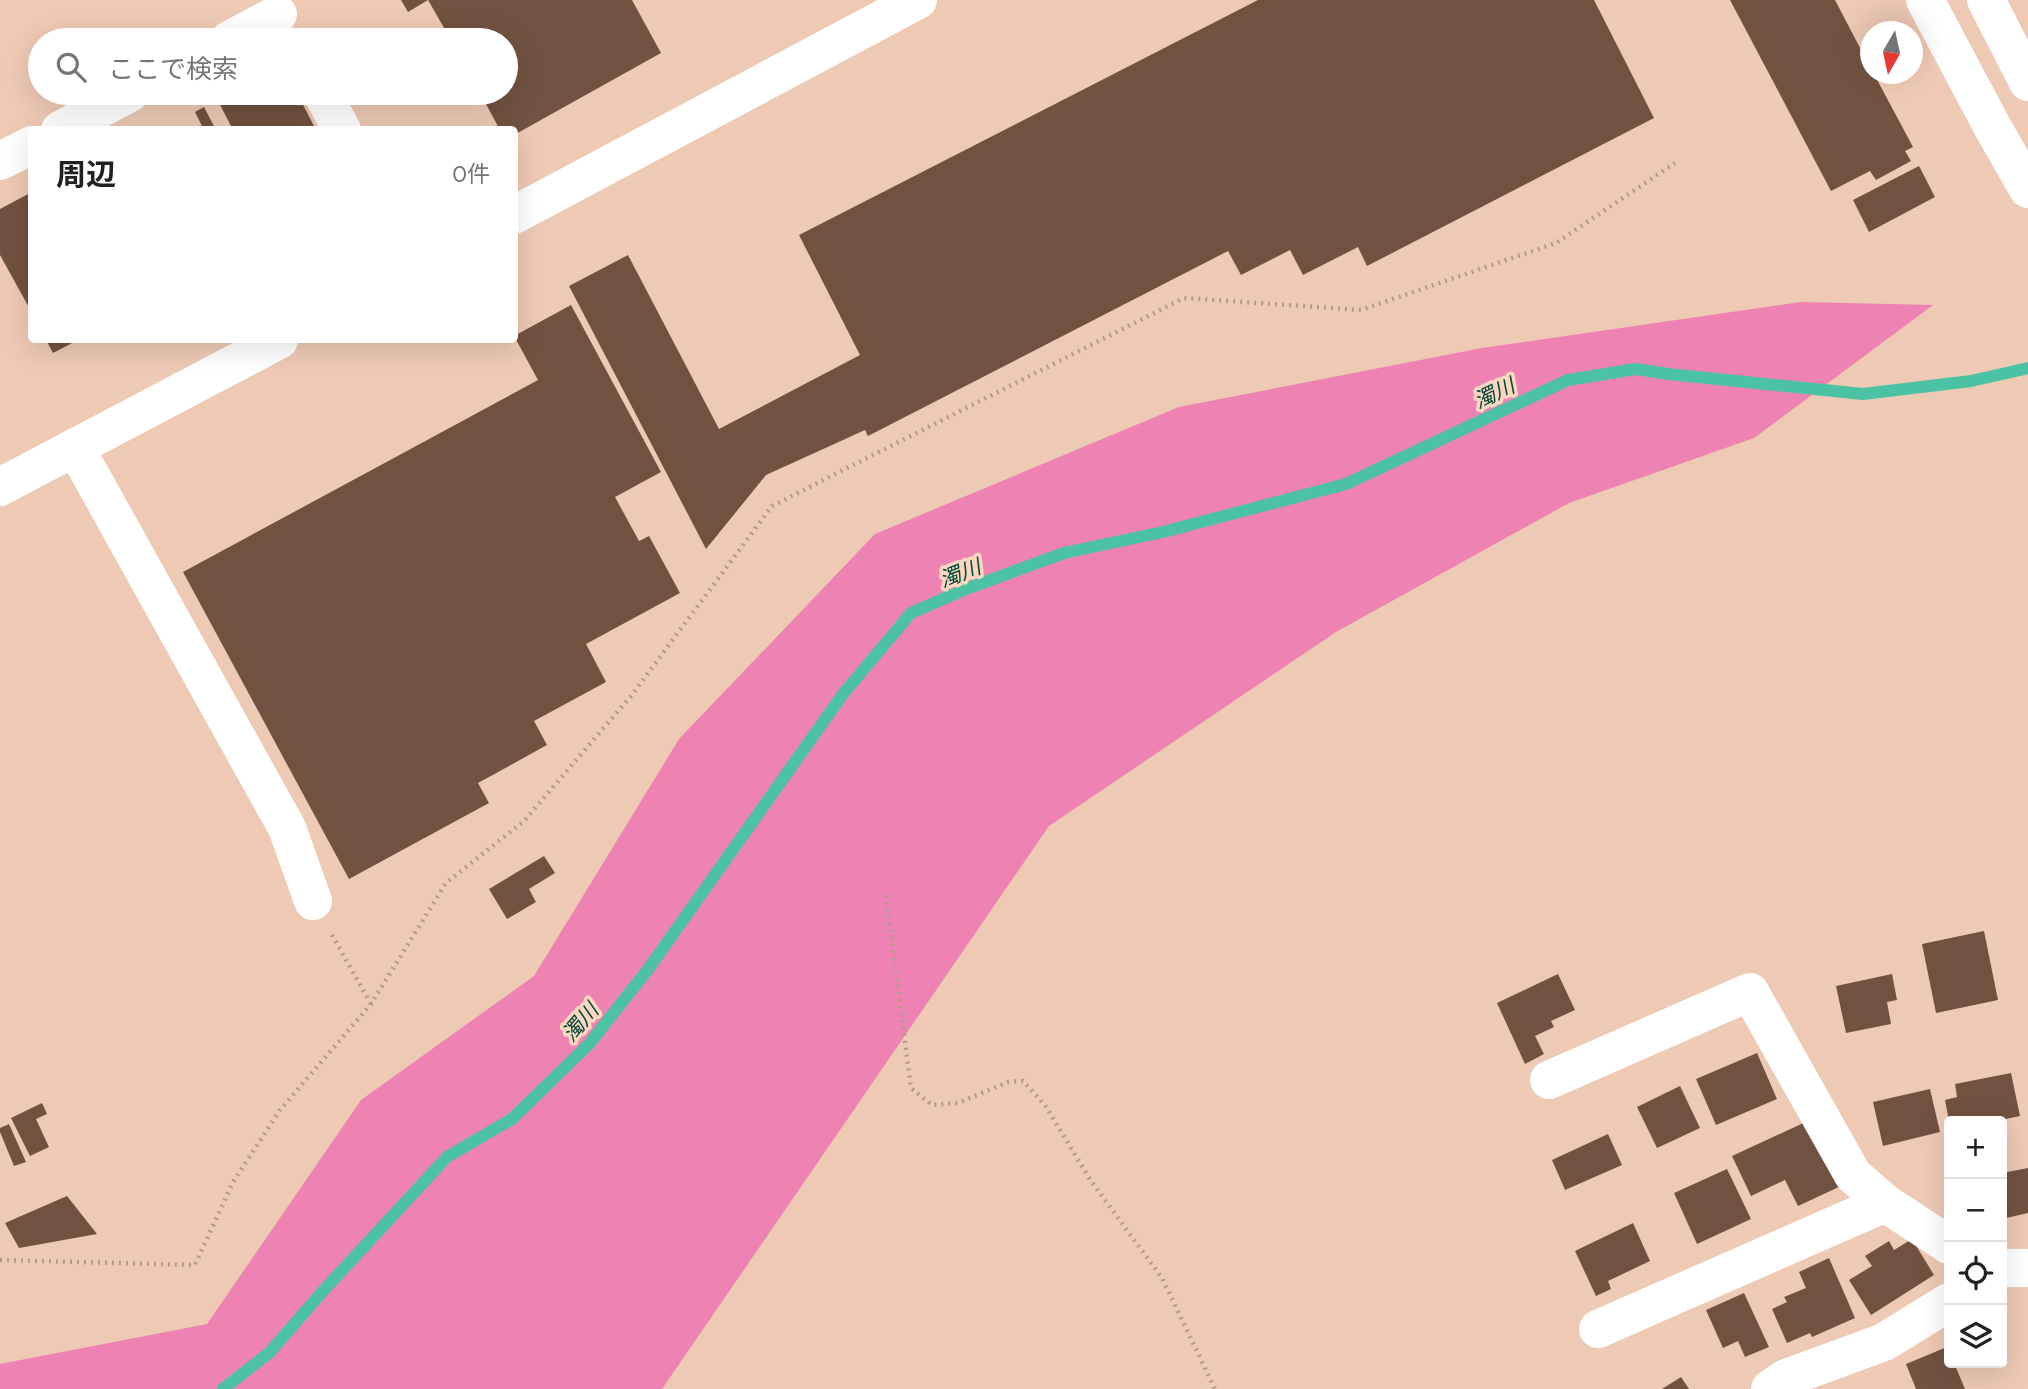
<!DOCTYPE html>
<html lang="ja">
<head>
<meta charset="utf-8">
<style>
	body { margin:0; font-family:Figtree,"Noto Sans JP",sans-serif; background:#f6f6f6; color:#202124 }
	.controls { position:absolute; right:21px; bottom:21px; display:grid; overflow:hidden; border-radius:7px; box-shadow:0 7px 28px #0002 }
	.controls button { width:63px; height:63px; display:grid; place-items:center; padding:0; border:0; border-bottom:2px solid #e0e0e0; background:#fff; color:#202124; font:35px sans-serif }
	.compass { position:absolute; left:1860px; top:21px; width:63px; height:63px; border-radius:50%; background:#fff; box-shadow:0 7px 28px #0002; rotate:189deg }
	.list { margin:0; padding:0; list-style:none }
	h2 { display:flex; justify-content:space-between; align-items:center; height:91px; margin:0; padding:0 28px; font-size:30px }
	h2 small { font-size:23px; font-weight:400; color:#757577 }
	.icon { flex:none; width:38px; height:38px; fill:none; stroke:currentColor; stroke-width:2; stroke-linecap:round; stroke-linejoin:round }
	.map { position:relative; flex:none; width:2028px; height:1389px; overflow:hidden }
	.search { position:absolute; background:#fff; box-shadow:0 7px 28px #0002; left:28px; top:28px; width:490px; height:77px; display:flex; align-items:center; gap:18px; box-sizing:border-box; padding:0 24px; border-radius:38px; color:#757577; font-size:26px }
	.panel { position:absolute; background:#fff; box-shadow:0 7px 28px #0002; left:28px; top:126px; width:490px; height:217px; border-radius:7px }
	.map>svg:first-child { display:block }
	.green { fill:#ee82b3 }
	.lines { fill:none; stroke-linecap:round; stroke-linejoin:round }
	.stream { stroke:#4bc2a3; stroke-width:12 }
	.building { fill:#715240 }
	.path { stroke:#b69988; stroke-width:4.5; stroke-dasharray:2 5; stroke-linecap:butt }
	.minor { stroke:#fff; stroke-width:38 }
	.tertiary { stroke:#fff; stroke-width:38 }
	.labels { text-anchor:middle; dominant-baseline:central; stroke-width:7; stroke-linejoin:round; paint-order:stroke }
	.water-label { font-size:21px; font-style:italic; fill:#004838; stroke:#fbd6c0 }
</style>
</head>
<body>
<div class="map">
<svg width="2028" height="1389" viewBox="0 0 2028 1389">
	<rect width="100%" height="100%" fill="#eec9b4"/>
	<path class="green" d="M1801,302L1933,305L1754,438L1569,503L1336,632L1049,826L662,1389H0V1364L207,1324L361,1100L534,976L679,739L875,534L1179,407L1482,348Z"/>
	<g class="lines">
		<path class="stream" d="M223,1389L270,1352L323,1291L447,1157L512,1119L590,1043L649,968L843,694L911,613L966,589L1064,553L1163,532L1346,484L1568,380L1636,369L1668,374L1863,394L1971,381L2028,368"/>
	</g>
	<path class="building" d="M401,0H632L661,53L514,135V130H500L480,93H506V40H451L428,0L408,12Z
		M1258,0H1594L1654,118L1367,266L1358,247L1303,275L1290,250L1241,275L1228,251L868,436L865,430L766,475L706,549L569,286L628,255L719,429L860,355L799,235Z
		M1730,0H1835L1870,67V74H1874L1913,147L1905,151L1911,161L1876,180L1870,171L1831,191Z
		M214,93H297L316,130H233Z
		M204,107L216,130H204L195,112Z
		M1919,166L1935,197L1869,232L1853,200Z
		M32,192V313L0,255V209Z
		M571,305L661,472L615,497L639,541L649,536L680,593L586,644L606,682L534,721L547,745L478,783L489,803L349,879L183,572L538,380L514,336Z
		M46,340H78L53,353Z
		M544,856L555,873L529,889L536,902L507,919L489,889Z
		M1984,931L1998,1000L1936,1013L1922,944Z
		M1558,974L1575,1010L1551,1021L1554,1027L1535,1036L1544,1054L1525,1064L1497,1003Z
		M1892,974L1897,1000L1887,1002L1891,1024L1846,1033L1836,986Z
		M1757,1053L1777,1099L1716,1125L1696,1079Z
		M2011,1073L2020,1116L1996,1121H1949L1945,1100L1957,1097L1955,1084Z
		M1680,1086L1700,1128L1657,1148L1637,1107Z
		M1930,1089L1940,1132L1883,1146L1873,1102Z
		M42,1103L47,1114L36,1119L49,1147L30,1156L11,1118Z
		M1810,1120L1841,1186L1798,1206L1785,1180L1751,1196L1732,1156Z
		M9,1124L26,1162L14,1166L0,1132V1128Z
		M1608,1134L1622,1165L1565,1190L1552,1160Z
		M2028,1168V1213L2002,1219V1173Z
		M1727,1169L1751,1219L1697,1244L1674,1193Z
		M67,1196L97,1234L19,1248L5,1223Z
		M1633,1223L1650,1261L1608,1281L1611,1289L1596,1296L1575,1251Z
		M1912,1239L1934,1275L1871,1315L1849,1280L1872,1266L1865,1256L1889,1241L1894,1250Z
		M1829,1258L1855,1318L1812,1337L1810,1333L1787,1343L1772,1309L1787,1302L1784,1297L1806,1288L1799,1272Z
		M1744,1293L1769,1347L1745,1357L1738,1341L1723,1348L1706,1310Z
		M1947,1347L1949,1363H1954L1965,1389H1916L1906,1364Z
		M1681,1377L1689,1389H1662Z"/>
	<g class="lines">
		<path class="path" d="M886,895L911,1088L932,1105L958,1103L1008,1082L1023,1081L1045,1105L1091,1181L1162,1278L1215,1389
			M332,935L371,1004
			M0,1260L195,1265L233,1182L280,1110L371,1004L446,883L524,821L631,696L772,506L1184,298L1361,310L1556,243L1675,163"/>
		<path class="minor" d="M229,40L278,14
			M322,93L342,130
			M60,130L130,93
			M0,161L32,145
			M75,447L287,828L313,901
			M1549,1080L1750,992L1853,1175L1885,1203L1949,1245
			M2002,1268H2028
			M1598,1329L1885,1203
			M1770,1389L1786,1378L1884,1342L1949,1302"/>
		<path class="tertiary" d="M1925,0L1993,128L2028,189
			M1986,0L2028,82
			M514,215L918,0
			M0,487L279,340"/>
	</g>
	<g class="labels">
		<g class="water-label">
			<text transform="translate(1494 393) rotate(-25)">濁川</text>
			<text transform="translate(960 573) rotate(-21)">濁川</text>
			<text transform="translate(580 1022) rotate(-49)">濁川</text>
		</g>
	</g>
</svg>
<div class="controls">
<button>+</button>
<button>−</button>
<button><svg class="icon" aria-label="locate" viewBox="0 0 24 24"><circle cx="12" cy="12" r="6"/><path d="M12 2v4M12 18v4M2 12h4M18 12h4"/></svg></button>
<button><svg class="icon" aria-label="layers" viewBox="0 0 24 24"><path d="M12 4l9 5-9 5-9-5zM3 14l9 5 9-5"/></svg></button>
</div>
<svg class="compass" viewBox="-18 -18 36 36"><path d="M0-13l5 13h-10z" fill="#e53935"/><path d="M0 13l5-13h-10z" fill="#757577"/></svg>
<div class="search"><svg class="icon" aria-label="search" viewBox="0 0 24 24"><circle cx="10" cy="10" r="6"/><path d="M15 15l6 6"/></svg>ここで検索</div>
<section class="panel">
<h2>周辺<small>0件</small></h2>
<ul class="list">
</ul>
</section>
</div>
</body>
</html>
